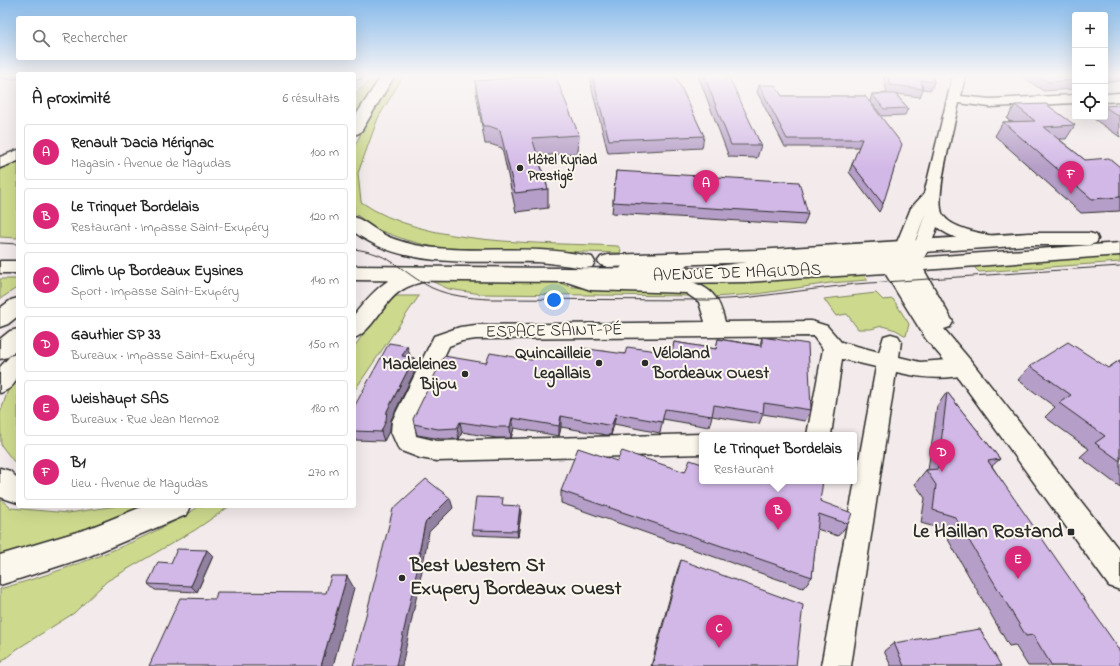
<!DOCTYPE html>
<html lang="fr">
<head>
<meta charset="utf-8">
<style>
	body { margin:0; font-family:"Indie Flower",sans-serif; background:#f6f6f6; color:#222 }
	.controls { position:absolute; right:12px; top:12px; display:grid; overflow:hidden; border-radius:4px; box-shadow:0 4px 16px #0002 }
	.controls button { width:36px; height:36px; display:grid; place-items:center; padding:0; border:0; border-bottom:1px solid #e0e0e0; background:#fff; color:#222; font:20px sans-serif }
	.you { position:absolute; left:554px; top:300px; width:14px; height:14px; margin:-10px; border:3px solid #fff; border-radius:50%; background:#1a73e8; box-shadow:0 0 0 6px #1a73e833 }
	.badge { display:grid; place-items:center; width:26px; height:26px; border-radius:50%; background:#db2777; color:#fff; font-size:13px; font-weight:700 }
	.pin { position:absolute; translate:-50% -33px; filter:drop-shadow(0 1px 2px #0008) }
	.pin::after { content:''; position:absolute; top:21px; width:14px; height:12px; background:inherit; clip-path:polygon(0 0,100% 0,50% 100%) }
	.popup { position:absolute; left:699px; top:432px; width:158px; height:52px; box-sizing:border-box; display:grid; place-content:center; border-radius:4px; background:#fff; filter:drop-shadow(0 1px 3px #0005); font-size:13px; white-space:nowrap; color:#767676 }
	.popup b { font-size:15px; color:#222 }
	.popup::after { content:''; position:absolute; left:50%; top:100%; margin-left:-8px; border:8px solid transparent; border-top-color:#fff }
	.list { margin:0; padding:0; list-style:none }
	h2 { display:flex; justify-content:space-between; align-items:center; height:52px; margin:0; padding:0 16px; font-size:17px }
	h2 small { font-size:13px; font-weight:400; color:#767676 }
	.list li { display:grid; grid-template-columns:26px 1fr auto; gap:12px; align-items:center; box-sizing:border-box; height:56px; margin:0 8px 8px; padding:0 8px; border:1px solid #e0e0e0; border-radius:4px }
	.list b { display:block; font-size:15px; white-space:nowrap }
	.list p { margin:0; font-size:13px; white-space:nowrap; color:#767676 }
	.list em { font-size:13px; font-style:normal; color:#767676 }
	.icon { flex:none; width:22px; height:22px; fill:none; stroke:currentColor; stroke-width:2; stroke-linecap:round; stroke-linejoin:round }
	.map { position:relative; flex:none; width:1120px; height:666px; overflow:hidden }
	.search { position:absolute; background:#fff; box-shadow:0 4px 16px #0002; left:16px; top:16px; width:340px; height:44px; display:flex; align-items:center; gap:10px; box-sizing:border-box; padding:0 14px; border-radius:4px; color:#767676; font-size:15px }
	.panel { position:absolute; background:#fff; box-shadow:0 4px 16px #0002; left:16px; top:72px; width:340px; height:436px; border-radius:4px }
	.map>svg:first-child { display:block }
	.green { fill:#cdda8d; stroke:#7c825c }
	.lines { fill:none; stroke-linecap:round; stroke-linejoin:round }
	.minor-casing { stroke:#2b2b2b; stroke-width:3 }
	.major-casing { stroke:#2b2b2b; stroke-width:3 }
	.highway-casing { stroke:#2b2b2b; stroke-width:3 }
	.minor { fill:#fbf7ec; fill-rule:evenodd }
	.major { fill:#fbf7ec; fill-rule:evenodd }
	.highway { fill:#fbf7ec; fill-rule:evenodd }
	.tram { stroke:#2b2b2b; stroke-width:1 }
	.wall { fill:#b59ec7; stroke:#2b2b2b }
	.shaded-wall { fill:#9381a2; stroke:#2b2b2b }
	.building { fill:#d2b8e7; stroke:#2b2b2b }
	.poi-dot { fill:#2b2b2b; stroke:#fbf7ec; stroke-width:1.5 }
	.labels { text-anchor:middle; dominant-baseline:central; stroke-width:4; stroke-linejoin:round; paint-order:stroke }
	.far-poi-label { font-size:14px; font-weight:bold; fill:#2b2b2b; stroke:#fbf7ec; text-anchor:start }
	.street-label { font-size:17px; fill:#2b2b2b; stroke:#fbf7ec }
	.poi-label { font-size:17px; font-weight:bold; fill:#2b2b2b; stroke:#fbf7ec; text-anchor:end }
	.near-poi-label { font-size:20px; font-weight:bold; fill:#2b2b2b; stroke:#fbf7ec; text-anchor:end }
</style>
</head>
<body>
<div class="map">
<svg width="1120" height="666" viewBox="0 0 1120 666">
	<rect width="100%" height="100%" fill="#f3eaeb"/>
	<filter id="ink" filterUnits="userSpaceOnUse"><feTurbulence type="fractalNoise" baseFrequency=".025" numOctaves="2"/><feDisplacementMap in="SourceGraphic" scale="8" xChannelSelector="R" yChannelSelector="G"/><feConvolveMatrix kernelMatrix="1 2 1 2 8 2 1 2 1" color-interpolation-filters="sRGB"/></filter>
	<g filter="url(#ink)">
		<path class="green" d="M376,75H382L354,119V95Z
			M394,75H404L378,118L358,173L361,202C426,247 541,242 618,246L621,250L620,253L437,248L406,240L376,229L354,213V148L369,116Z
			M18,160V238L0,237V167Z
			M1120,252V262L979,272L973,266Z
			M863,273L868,280L830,283L757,294L713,297L649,281Z
			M0,279H18V287L0,299Z
			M429,280L554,281L572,287L682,290L701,296L481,294L449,289Z
			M876,293L883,300L893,299L909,324L906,336L896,330L882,326L871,329H858L847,314L836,316L824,299Z
			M394,296H419L354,391V347L382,308Z
			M18,376V467L1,445L0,414L9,387Z
			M0,499L11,508L68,513L117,506H150L115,522L0,559Z
			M200,506H230L195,530L107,581L74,613L17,649L0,663V589C66,570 142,543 200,506Z"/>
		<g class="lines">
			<defs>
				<path id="minor" d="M953,75H965L961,96L990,99L1075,95V103L990,107L959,103C954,126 935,194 942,213C949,229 982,233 997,237L1000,241L997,245C982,249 950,238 937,227C933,241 928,252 920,264L914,266L908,264L905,260L898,262L777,270L710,279L704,277L701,273L704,269L710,267L777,258L897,250L895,247L911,208L924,194ZM926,212L915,243L914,244Z
					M1120,93V101L1105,102V94Z
					M678,253L684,255L687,264C678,279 637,278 622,274L619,270L622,266L666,263L669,261L672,255Z
					M564,269L592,278L688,281C713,288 719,298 725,322L811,321L827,326L841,342L879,352L884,336L891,334L898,336L901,341L899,357L920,362L963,359L970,361L974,367L970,373C946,381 921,378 896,372L851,666H821L876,367L842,359L831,435H807L823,349L813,336L476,339L462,341L449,346L414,421L416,436L437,441L702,434L705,435H702V454L437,461L420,458L399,450L391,432L392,421L434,336L460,327L476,325L705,322L699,302L686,293L591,290L558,279L555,275L558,271Z"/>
				<path id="major" d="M1029,233H1089L1096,235L1098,239L1096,243L1089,245H1029L908,253L915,258L1120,243V255L924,270L953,322L950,327L944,329L971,361L1120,551V590L1109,586L955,373L926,339L885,273L747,282L677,283L354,280V266L677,269L747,268L893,259L891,257L894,254L757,262L608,267L601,265L598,261L601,257L608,255L757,250Z
					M0,261H18V273H0Z"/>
				<path id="highway" d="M354,75H363L361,78L354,80Z
					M382,75H395L362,130L359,133L354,135V118Z
					M18,150V161L0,168V157Z
					M354,217C363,220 370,226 378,231C388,238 402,242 415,245C473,256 534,242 592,257L595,262L592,267L585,268C569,266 553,263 537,262C476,260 406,270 354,232Z
					M427,267L434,269L437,274L434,279C422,282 410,284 399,292C383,303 371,333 354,338V315C377,286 390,274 427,267Z
					M18,298V316L8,324L0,327V308L11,300Z
					M18,329V349L8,357L0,359V339L10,331Z
					M18,353C18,372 21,386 0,393V367L10,356Z
					M0,468L10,471L18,479V503L0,497Z
					M144,506H190L186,515L87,557L0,585V555L87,529Z"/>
			</defs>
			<use href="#minor" class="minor-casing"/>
			<use href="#major" class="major-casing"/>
			<use href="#highway" class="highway-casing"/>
			<use href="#minor" class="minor"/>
			<use href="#major" class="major"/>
			<use href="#highway" class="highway"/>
			<path class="tram" d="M0,243L18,244
				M354,249C394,254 400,272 432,288C450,296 470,298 489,299L708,300L744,298L855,284L1120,266"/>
		</g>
		<path class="wall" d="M0,75H18V79H6L0,78Z
			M591,75H675L704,136L702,148L608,153L591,85Z
			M698,75H722L761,145L757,158L729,157Z
			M883,75H932L934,82L931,90L923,89L920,97L896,94L908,108L905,115L882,116L870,101L872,94L887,93Z
			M1021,75H1075V89L1043,91Z
			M1105,75H1120V81L1105,82Z
			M475,81L579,135L578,153L538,156L548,189V208L516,212L502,148L490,144H485L477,98Z
			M759,85L782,96H865L883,204L879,212L849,172L859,147H785L757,92Z
			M1015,105L1075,125L1066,139H1059L1085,160L1120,167V211L1081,213L995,136L1003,122H1011L1007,119Z
			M1120,105V137L1094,119L1095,117H1105V106Z
			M616,171L808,214L804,225L612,213Z
			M762,337L811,410L805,421L763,414L759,424L712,416L709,427L663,419L660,433L614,424L611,435H606L561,427L559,436L514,428L511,438H496L462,432L459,439H441L417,435L414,424L486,363L577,357L625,354L672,353L674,342L716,349L718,339L760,345Z
			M410,355L409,357L414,358L417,367L391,420L390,429L384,441L354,440V407Z
			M1120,360V487L1080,457L1089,449L1045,417L1055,407L1018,380L1030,366L1108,368Z
			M947,392L1000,459L992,466L1120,666H1028L1015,645L1009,646L942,529L921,523L925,498L915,484L926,470H928L937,406Z
			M617,461L685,472L702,481L820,501L848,524L838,536L817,529L812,577L803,588L561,503V491Z
			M503,505L521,512L518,537L473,535L472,530Z
			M207,550L213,556L197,592L155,590L148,584L171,563Z
			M681,560L796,666H651L677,571Z
			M894,643L1001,666H891L884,651Z"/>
		<path class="shaded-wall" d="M407,346L410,355L405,366L402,356Z
			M414,358L417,367L391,420L390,429L384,441L381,432L387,411Z
			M616,414L614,424L611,435L612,424Z
			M561,416V427L559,436V426Z
			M512,418L514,428L511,438L510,427Z
			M460,422L462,432L459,439L457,428Z
			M450,498L453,508L429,532L424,559V561L402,666H396L425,523Z
			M520,506L521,512L518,537L517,531Z
			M207,550L213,556L197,592L191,586Z
			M347,576L354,588L333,666H321Z"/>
		<path class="building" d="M555,75L579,135L532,138L548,189L515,193L500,130L489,126H483L475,81Z
			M592,75H675L704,136L609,140Z
			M704,75H722L725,79H730L761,145H731Z
			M888,75H932L934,82L921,80L923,89L890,85Z
			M1038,75H1075V80L1048,82Z
			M759,85H775L782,96H865L902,144L883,204L852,164L862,139H787Z
			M872,94H895L908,108L884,109Z
			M1046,104L1075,125L1043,127L1085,160L1109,158L1120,167V197L1092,199L1003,122L1035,121L1015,105Z
			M1120,105V117L1105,107V106Z
			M616,171L799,182L808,214L613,202Z
			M762,337L808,344L811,410L764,403L763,413L714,405L712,416L665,409L662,422L616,414L612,424L607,425L561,416L559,426L512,418L510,427H494L460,422L457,428L438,429L414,424L413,419L444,356L486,363L490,353L532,360L535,350L577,357L581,348L625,354L627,347L672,353L674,342L716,349L718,339L762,346Z
			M1068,342L1108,368L1120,360V461L1095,443L1105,436L1059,403L1071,395L1030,366Z
			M389,343L407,346L402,356L414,358L387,411L386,420L381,432L354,431V407Z
			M947,392L1000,459L988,461L1119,649H1120V666H1052L1033,635L1026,636L955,517L933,510L936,485L926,470L938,469Z
			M578,448L617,461L622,451L685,472L690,460L702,464V481H823L820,501L852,513L848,524L819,514L812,577L561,491Z
			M426,479L450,498L425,523L419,553L421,552L396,666H353L393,509Z
			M476,497L503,498L502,505L520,506L517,531L472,530Z
			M177,549L207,550L191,586L148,584L158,562L171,563Z
			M681,560L803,605L796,666H652Z
			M331,576H347L321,666H149L180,598L215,599L217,592L326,593Z
			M980,629L1001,666H904L894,643Z"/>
	</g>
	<linearGradient id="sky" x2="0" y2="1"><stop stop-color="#86baea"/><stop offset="0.45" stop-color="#faf6f6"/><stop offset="1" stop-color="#faf6f6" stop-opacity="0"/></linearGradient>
	<rect width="1120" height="168" fill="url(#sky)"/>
	<g class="poi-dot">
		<circle cx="520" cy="168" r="4"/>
		<circle cx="599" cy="363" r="4"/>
		<circle cx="645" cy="363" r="4"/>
		<circle cx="465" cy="374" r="4"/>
		<rect x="1067" y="528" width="8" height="8" rx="2"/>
		<circle cx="402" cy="578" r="4"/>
	</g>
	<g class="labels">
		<g class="far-poi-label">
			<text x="528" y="160">Hôtel Kyriad<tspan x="528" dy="16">Prestige</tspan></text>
		</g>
		<g class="street-label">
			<text transform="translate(737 273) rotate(-2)">AVENUE DE MAGUDAS</text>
			<text transform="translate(554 331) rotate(-1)">ESPACE SAINT-PÉ</text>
		</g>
		<g class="poi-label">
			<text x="591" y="353">Quincailleie<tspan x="591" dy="20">Legallais</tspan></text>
			<text x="653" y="353" text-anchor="start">Véloland<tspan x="653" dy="20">Bordeaux Ouest</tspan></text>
			<text x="457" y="364">Madeleines<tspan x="457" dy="20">Bijou</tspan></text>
		</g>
		<g class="near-poi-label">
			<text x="1063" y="532">Le Haillan Rostand</text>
			<text x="410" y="566" text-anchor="start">Best Western St<tspan x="410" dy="23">Exupery Bordeaux Ouest</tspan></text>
		</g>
	</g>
</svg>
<div class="controls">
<button>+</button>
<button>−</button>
<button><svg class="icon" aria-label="locate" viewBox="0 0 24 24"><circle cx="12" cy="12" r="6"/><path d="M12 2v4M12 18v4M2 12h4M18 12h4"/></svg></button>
</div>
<div class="you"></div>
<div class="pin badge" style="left:706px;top:203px">A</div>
<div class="pin badge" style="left:778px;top:530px">B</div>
<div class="popup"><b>Le Trinquet Bordelais</b>Restaurant</div>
<div class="pin badge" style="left:719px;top:648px">C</div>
<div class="pin badge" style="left:942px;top:472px">D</div>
<div class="pin badge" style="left:1018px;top:579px">E</div>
<div class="pin badge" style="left:1071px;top:194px">F</div>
<div class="search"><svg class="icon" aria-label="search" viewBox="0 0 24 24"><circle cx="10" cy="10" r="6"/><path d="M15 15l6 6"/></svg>Rechercher</div>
<section class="panel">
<h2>À proximité<small>6 résultats</small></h2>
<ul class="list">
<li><span class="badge">A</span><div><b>Renault Dacia Mérignac</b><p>Magasin · Avenue de Magudas</p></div><em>100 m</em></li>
<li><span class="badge">B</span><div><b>Le Trinquet Bordelais</b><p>Restaurant · Impasse Saint-Exupéry</p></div><em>120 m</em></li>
<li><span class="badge">C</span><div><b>Climb Up Bordeaux Eysines</b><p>Sport · Impasse Saint-Exupéry</p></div><em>140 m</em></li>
<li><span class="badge">D</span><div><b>Gauthier SP 33</b><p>Bureaux · Impasse Saint-Exupéry</p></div><em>150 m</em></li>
<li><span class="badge">E</span><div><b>Weishaupt SAS</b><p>Bureaux · Rue Jean Mermoz</p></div><em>180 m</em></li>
<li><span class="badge">F</span><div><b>B1</b><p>Lieu · Avenue de Magudas</p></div><em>270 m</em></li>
</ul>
</section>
</div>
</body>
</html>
